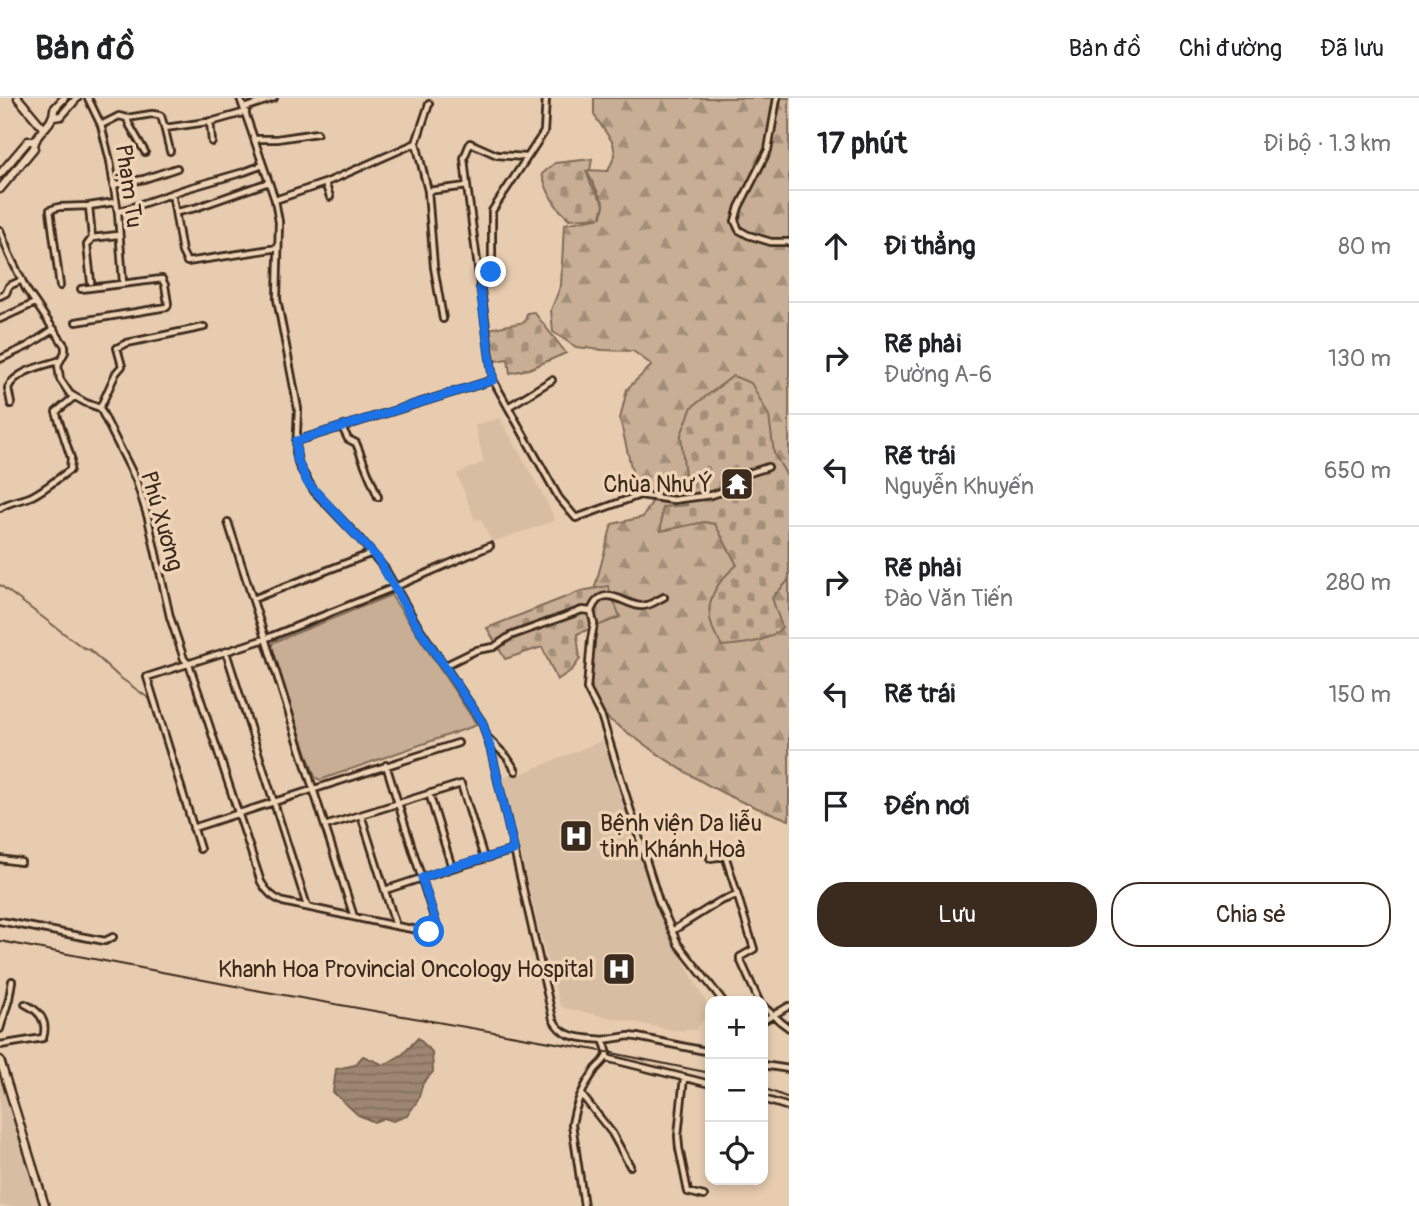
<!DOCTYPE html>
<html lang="vi">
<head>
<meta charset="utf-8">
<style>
	body { margin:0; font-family:Pangolin,sans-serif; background:#f6f6f6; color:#202124 }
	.controls { position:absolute; right:21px; bottom:21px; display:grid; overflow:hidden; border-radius:14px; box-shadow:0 4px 10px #0003 }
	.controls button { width:63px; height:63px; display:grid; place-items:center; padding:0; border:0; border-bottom:2px solid #e0e0e0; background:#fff; color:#202124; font:35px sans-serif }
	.stop { position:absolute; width:21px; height:21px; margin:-16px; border:5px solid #1a73e8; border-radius:50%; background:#fff }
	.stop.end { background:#1a73e8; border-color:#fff; box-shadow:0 2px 7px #0008 }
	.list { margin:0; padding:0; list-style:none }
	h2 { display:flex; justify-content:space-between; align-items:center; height:91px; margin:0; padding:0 28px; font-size:30px }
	h2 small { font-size:23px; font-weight:400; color:#757577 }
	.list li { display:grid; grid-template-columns:46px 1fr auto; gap:21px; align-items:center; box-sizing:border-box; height:112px; padding:0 28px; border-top:2px solid #e0e0e0 }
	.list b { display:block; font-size:26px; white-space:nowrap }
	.list p { margin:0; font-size:23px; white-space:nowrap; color:#757577 }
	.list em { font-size:23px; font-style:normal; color:#757577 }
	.actions { display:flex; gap:14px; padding:21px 28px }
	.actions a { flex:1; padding:16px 0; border:2px solid #3b2a1e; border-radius:28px; text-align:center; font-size:24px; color:#3b2a1e }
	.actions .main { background:#3b2a1e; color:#fff }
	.icon { flex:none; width:38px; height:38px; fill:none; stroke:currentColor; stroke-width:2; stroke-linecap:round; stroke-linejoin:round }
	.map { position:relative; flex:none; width:789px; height:1108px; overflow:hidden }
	header { display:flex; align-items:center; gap:42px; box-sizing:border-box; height:98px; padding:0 35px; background:#fff; border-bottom:2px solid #e0e0e0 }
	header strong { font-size:33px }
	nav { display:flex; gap:38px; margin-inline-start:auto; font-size:24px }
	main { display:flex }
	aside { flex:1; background:#fff }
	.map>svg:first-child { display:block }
	.built { fill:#d7bda2 }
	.forest { fill:url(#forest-firs); stroke:#816c59; stroke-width:2 }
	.cemetery { fill:url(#cemetery-stones); stroke:#816c59; stroke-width:2 }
	.pitch { fill:#c7ae94; stroke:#816c59; stroke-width:2 }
	.water { fill:url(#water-rules); stroke:#766250; stroke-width:2 }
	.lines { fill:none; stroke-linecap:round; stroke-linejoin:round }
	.stream { stroke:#766250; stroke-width:2 }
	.street-casing { stroke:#3b2a1e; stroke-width:10 }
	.secondary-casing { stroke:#3b2a1e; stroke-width:11 }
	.primary-casing { stroke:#3b2a1e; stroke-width:11 }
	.street { stroke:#eed3b5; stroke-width:4.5 }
	.secondary { stroke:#eed3b5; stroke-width:6 }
	.primary { stroke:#eed3b5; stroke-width:6 }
	.rail { stroke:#3b2a1e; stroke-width:2 }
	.route { stroke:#1a73e8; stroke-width:9 }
	.labels { text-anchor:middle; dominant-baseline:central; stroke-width:7; stroke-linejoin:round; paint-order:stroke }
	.street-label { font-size:23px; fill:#3b2a1e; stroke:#eed3b5 }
	.poi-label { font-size:23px; fill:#3b2a1e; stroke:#eed3b5; text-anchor:end }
</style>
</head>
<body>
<header>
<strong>Bản đồ</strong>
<nav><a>Bản đồ</a><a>Chỉ đường</a><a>Đã lưu</a></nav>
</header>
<main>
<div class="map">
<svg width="789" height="1108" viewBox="0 0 789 1108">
	<defs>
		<pattern id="forest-firs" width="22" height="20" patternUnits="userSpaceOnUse" patternTransform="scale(1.75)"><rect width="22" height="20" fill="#c7ae94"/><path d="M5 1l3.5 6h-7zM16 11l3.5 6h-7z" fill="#a38e78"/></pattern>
		<pattern id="cemetery-stones" width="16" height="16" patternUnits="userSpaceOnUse" patternTransform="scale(1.75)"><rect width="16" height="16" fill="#c7ae94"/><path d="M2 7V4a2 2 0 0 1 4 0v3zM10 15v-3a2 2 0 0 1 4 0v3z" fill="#a38e78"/></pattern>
		<pattern id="water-rules" width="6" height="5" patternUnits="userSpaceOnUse" patternTransform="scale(1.75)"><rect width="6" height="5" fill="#9d8772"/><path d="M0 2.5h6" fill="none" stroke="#816f5d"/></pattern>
	</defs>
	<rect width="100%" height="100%" fill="#e7ccaf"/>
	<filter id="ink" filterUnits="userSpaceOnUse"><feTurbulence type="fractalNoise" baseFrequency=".0143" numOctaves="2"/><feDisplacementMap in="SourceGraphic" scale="14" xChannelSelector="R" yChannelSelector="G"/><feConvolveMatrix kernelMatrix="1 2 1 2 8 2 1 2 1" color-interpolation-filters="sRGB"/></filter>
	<g filter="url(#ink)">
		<path class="built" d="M500,320L549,408L555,423L494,443L490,441L481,421L475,422L457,376L484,364L475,327Z
			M606,641L660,819L710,912L696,932H673L564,910L560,907L540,836L503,680L518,672L521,676Z
			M0,981L40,1108H0Z"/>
		<path class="forest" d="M594,0H789V722C772,715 755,710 738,702C688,680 644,646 600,615L595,610L587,557L592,500L612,426L643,419L653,402L636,391L620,321L627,291L652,267L633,253L603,252L576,249L553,234L551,212L561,187L564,126L602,119L604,106L586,72L608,73L615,57L613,45L594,17Z"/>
		<path class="cemetery" d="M592,61L590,72L586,73L591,86L604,106L601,119L569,121C553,107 548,96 542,76L555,65Z
			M534,214L566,255L529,271L510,275L508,261L495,263L488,231L525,224L527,215Z
			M733,278L751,285L769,318L774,355L788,380L789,479L787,484L772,500L782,529C769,545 741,546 722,548C700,516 708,491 737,467L715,426L704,424L661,433L662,409L687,407L688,390L684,369L681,337L692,309Z
			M608,488L620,519L577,536L580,561L572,572L557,582L542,549L505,561L487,530L581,493Z"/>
		<path class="pitch" d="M391,497L477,627L320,682L315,679L270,549L274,544Z"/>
		<path class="water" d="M418,940L432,954L433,974L423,985L418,1002L407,1018L393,1023L384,1020L374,1024L358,1017L333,994L336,971L355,967L363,958L384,967L403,956Z"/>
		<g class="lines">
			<path class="stream" d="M0,487L82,549L90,552L118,578L151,602"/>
			<defs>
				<path id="street" d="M88,0L101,27L110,63L118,115L123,185
					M240,0L275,102L279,124L277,201L298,311L296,354L299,368L314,393L359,440L385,471L416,525L482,624L491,652L553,921C562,941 583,940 603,942C605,947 609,954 606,959C604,964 598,968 595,972C583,989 575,1007 572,1026L584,1108
					M777,0L768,52L739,109L735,123L739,132L748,137L771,144H789
					M244,10L274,0
					M127,20L129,26L145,54
					M210,23L212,44
					M101,27L119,18L127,20L152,16L159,17L161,18L164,28L170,53
					M165,30L214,23L246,14
					M255,41H277L317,35
					M416,45L429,6
					M325,85L330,99
					M113,87L144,81L177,70
					M467,88L464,60L470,45L497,57L526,59
					M428,93L434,169L443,221
					M172,95L182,154L187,164L278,150
					M275,102L325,85L416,45L428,93L467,88L493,282L559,400L576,420L640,397L673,402L711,397L728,392L737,379L768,369
					M89,108L92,140L118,137
					M118,114L185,91L244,74L263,67
					M177,114L195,110L269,84
					M0,132L9,156L26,191L65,248V254L58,267L60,281L70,296L86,305L100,310L136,382L148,420L170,519L184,561L189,566L261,784C267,794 272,799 283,804L396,828L429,834L435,833L437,829L386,667
					M91,184L87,147L92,140
					M60,188L50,112L59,109L89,108L115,104
					M480,189L491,174L492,166V113L544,34L546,0
					M0,198L6,195L9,188L22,182
					M0,221L35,205
					M76,224L167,209L168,206L165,187L162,181L81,191
					M0,261L28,248L54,231
					M11,306L8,290C16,273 42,268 58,263
					M508,309L552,282
					M100,310L116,275L122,268L117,250L127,245L204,229
					M342,329L348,341L356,345L378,399
					M296,343L493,282
					M0,410C10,403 21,403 32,398C46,391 58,380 70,372L71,360L56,314L74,299
					M228,424L354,819
					M253,501L372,455
					M591,513C603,482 626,509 642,508C650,508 657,502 664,499
					M226,554L307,808
					M444,568L477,552L494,549L510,538L582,512L591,513L594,526L591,542L587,591L602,620L659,804L678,846L723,903
					M488,640L507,659L516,673
					M429,695L452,770
					M361,717L396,828
					M325,728L461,686L484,760
					M193,730L458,645
					M200,751L147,579L262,542L395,489L490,448
					M710,760L725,758L726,760L754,851L740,859V861L759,903
					M0,761L21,764
					M385,792L452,770L514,752
					M0,823L105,843L113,839
					M672,833L720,803L737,797
					M763,908L781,924L789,930
					M763,923L789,908
					M0,931L9,901L12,883
					M603,942L629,938L637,939L710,954
					M0,947L43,940C48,924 40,913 25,906
					M607,959L610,961L710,986
					M763,967L789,971
					M684,979L678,1038L679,1050L688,1094L704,1098
					M581,996L612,1035L630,1068
					M763,1001L789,1009"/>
				<path id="secondary" d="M0,962L45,1108"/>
				<path id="primary" d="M18,0L44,31
					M54,19L61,18L77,0
					M0,76L28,43H34
					M0,91L34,50C34,34 54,28 54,11L64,0"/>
			</defs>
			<use href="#street" class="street-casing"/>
			<use href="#secondary" class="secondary-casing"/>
			<use href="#primary" class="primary-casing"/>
			<use href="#street" class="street"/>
			<use href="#secondary" class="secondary"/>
			<use href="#primary" class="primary"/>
			<path class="rail" d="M0,843L261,893L607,954L710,975
				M763,990L789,1000"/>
		</g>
	</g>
	<g class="lines" filter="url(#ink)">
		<path class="route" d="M429,834L435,833L437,828L422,780L452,769L514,752L491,652L482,624L415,525L378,461L307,384L297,361L296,343L493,282L480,189L491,174"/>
	</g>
	<defs>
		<symbol id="temple-square" viewBox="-11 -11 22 22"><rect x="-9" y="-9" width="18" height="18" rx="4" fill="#3b2a1e" stroke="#eed3b5"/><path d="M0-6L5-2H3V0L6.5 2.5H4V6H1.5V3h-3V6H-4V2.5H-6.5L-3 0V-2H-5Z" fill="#fff"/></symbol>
		<symbol id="hospital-square" viewBox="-11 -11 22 22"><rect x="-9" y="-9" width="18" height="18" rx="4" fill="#3b2a1e" stroke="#eed3b5"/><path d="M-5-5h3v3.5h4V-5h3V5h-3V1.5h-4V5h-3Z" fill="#fff"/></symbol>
	</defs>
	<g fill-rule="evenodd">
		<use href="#temple-square" x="718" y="367" width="38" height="38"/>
		<use href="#hospital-square" x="557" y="719" width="38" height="38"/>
		<use href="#hospital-square" x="600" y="852" width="38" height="38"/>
	</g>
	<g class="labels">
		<g class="street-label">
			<text transform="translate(129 88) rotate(82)">Phạm Tu</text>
			<text transform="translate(162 423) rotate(74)">Phú Xương</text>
		</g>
		<g class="poi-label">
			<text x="712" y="386">Chùa Như Ý</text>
			<text x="600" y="725" text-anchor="start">Bệnh viện Da liễu<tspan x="600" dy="26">tỉnh Khánh Hoà</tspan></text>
			<text x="594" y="871">Khanh Hoa Provincial Oncology Hospital</text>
		</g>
	</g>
</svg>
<div class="controls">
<button>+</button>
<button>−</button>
<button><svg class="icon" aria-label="locate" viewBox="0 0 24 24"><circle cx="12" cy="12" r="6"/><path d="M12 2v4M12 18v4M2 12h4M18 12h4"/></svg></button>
</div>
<div class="stop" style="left:429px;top:834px"></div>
<div class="stop end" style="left:491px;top:174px"></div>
</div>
<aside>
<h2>17 phút<small>Đi bộ · 1.3 km</small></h2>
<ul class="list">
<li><svg class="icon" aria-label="ahead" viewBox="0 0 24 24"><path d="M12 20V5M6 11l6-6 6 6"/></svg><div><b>Đi thẳng</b></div><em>80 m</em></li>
<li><svg class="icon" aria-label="right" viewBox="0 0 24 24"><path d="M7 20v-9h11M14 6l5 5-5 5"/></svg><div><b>Rẽ phải</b><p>Đường A-6</p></div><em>130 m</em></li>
<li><svg class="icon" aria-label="left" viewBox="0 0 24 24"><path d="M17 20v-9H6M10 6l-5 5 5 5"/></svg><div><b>Rẽ trái</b><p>Nguyễn Khuyến</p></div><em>650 m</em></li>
<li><svg class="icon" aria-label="right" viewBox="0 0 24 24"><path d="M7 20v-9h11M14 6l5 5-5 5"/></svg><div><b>Rẽ phải</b><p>Đào Văn Tiến</p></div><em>280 m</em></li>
<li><svg class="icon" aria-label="left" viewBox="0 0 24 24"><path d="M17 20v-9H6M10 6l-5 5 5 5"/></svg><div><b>Rẽ trái</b></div><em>150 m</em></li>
<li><svg class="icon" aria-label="arrive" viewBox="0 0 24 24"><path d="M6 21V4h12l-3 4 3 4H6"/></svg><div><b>Đến nơi</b></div></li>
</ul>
<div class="actions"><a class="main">Lưu</a><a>Chia sẻ</a></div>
</aside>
</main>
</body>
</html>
